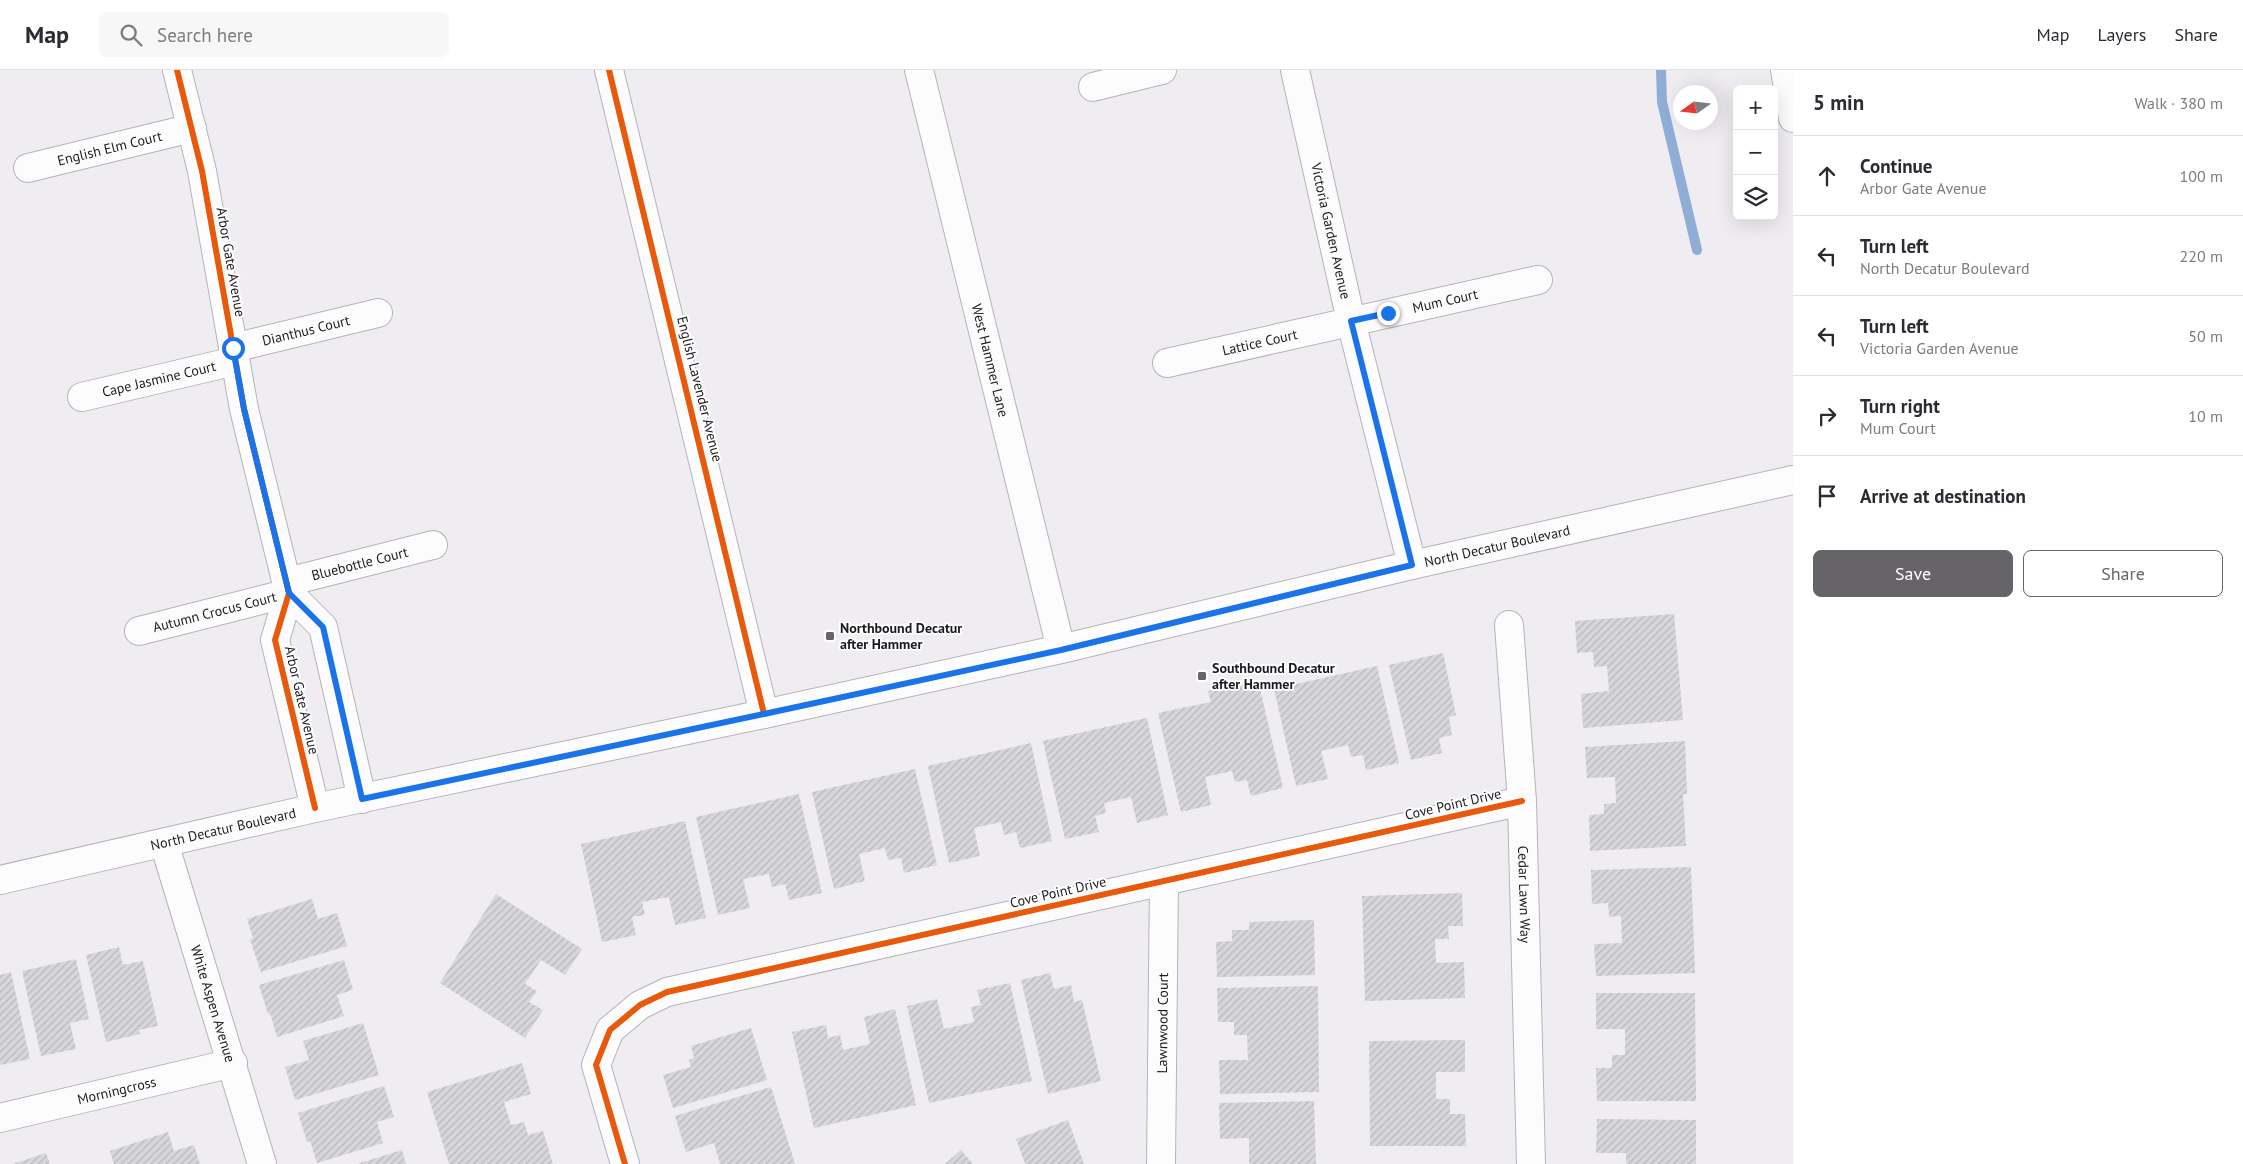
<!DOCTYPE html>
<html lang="en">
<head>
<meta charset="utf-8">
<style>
	body { margin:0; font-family:"PT Sans",sans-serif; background:#f7f7f7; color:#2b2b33 }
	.controls { position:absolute; right:15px; top:15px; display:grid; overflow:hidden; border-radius:8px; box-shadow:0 5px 20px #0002 }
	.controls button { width:45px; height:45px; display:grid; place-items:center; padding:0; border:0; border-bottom:1px solid #e1e1e2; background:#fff; color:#2b2b33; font:25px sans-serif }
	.compass { position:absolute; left:1673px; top:15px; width:45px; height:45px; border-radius:50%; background:#fff; box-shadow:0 5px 20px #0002; rotate:256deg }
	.stop { position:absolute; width:15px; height:15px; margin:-11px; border:4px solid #1a73e8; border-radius:50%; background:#fff }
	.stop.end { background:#1a73e8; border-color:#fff; box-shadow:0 1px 5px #0008 }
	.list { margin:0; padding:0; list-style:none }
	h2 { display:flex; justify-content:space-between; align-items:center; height:65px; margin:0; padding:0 20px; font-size:21px }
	h2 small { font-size:16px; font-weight:400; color:#7c7c81 }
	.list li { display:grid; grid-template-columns:32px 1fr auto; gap:15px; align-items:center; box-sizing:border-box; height:80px; padding:0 20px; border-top:1px solid #e1e1e2 }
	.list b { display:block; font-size:19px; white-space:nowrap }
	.list p { margin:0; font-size:16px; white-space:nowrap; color:#7c7c81 }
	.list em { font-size:16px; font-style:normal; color:#7c7c81 }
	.actions { display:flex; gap:10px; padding:15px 20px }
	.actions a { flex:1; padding:11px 0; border:1px solid #666468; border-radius:8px; text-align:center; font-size:18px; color:#666468 }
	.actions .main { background:#666468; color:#fff }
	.icon { flex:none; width:28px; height:28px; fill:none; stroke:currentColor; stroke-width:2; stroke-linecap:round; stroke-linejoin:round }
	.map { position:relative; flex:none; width:1793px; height:1094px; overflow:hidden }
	header { display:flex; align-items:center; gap:30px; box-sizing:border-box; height:70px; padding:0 25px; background:#fff; border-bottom:1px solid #e1e1e2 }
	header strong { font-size:24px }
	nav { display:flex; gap:28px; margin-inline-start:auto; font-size:18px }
	.search { width:350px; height:45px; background:#f7f7f7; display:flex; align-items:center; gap:12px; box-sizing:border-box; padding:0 18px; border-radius:8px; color:#7c7c81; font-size:19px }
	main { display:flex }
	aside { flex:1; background:#fff }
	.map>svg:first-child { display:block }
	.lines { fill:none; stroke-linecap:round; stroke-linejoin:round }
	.stream { stroke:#90add5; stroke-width:10 }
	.building { fill:url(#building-hatch) }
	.minor-casing { stroke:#b5b3b7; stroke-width:30 }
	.major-casing { stroke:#b5b3b7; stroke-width:30 }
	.minor { stroke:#fdfcfd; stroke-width:28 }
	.major { stroke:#fdfcfd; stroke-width:28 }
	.cycleway-casing { stroke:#fff; stroke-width:9 }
	.cycleway { stroke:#e8590c; stroke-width:6 }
	.route { stroke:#1a73e8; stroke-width:6 }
	.poi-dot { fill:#666468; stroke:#fff; stroke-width:2 }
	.labels { text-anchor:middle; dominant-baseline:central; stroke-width:4; stroke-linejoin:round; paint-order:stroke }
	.street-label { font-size:14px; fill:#1b1a1d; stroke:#fff }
	.poi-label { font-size:14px; font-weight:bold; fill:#1b1a1d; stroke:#fff; text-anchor:start }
</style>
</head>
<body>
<header>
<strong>Map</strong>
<div class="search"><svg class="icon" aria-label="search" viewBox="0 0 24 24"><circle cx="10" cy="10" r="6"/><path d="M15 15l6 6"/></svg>Search here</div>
<nav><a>Map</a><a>Layers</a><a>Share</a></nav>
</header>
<main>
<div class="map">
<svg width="1793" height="1094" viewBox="0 0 1793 1094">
	<defs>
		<pattern id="building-hatch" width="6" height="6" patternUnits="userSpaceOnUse" patternTransform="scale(1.25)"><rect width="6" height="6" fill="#d7d6da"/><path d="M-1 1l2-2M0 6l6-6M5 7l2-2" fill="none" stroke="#b8b7bb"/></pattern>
	</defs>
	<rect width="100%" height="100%" fill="#f0edf2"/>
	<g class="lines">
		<path class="stream" d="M1661,0L1662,32L1697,180"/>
	</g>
	<path class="building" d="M1674,544L1683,650L1583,658L1581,624L1609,621L1607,596L1594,597L1593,582L1577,583L1575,551Z
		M1443,583L1456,645L1449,647L1452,665L1439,668L1442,683L1411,690L1389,595Z
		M1377,596L1399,693L1366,700L1363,685L1351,687L1348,675L1321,681L1328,709L1296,716L1274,619Z
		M1258,610L1283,718L1251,726L1247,710L1235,712L1232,701L1205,707L1211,735L1181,742L1158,643L1211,632L1208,621Z
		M1147,648L1168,745L1137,753L1131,727L1104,733L1106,743L1095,746L1099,762L1065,769L1043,671Z
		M1685,671L1687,724H1683L1686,776L1590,781L1589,745L1604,744V734L1616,733L1615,707L1587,708L1585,677Z
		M1031,673L1052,771L1020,778L1016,762L1004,765L1001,752L974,758L980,786L949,793L928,696Z
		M915,699L937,795L904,803L901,788L888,790L885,778L859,784L865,811L834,819L812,722Z
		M799,724L822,823L789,830L785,814L772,817L769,804L743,809L750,838L718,845L696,747Z
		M685,751L706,848L675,855L669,827L642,832L645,845L632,847L636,865L602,872L581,774Z
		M1691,797L1695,903L1596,906L1594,874L1622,873L1621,846L1609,847L1608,833L1592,834L1591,800Z
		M1462,823L1463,856H1448L1449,869H1435L1436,893L1464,892L1465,928L1365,931L1362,826Z
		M496,824L582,879L565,905L541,890L525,914L537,921L529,932L543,940L525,968L440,913Z
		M312,829L318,849L337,843L347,876L261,902L250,869L253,868L247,849Z
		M1314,850L1315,905L1217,907L1216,872L1232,871V860H1249V852Z
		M119,877L123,895L143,891L158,956L139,960L140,964L106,972L86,885Z
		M76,889L89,949L70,953L76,979L41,986L22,901Z
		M344,890L353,920L337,925L344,946L277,967L270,943L268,944L259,915Z
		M11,902L30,989L0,995V905Z
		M1050,903L1054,919L1071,915L1074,932L1082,930L1101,1011L1048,1024L1021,910Z
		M1010,913L1032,1011L929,1033L907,936L937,929L944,959L974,952L971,937L981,935L977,920Z
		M1318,916L1319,1022L1220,1024L1219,990H1248L1247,965H1234V952H1218L1217,918Z
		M1596,923H1695L1696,1031H1597L1596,998H1612V985H1625V959H1596Z
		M895,939L916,1035L814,1058L792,962L826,955L828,968L840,965L843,980L870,974L864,947Z
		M363,953L379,1005L295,1030L285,997L309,990L303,971Z
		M751,958L767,1010L673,1038L663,1005L691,997L689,990L694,988L691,976Z
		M1465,970V1002H1436V1029H1450V1044H1465L1466,1076H1370L1369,971Z
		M522,993L531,1024L504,1032L511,1055L524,1052L528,1065L543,1061L553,1094H449L427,1022Z
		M384,1016L394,1047L377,1052L383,1073L317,1093L310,1071L307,1072L298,1043Z
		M771,1017L795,1094H720L714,1073L686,1082L675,1046Z
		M1314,1031L1316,1094H1249V1068L1220,1069L1219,1033Z
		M1597,1049L1696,1050V1094H1626V1083H1596Z
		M1068,1050L1084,1094H1025L1016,1069Z
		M168,1062L174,1081L194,1075L200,1094H114L110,1081Z
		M402,1080L406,1094H357Z
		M961,1080L973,1094H945Z
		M46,1083L50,1094H13Z"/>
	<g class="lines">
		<defs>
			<g id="minor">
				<path d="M177,0L202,101L244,339L289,523L275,570L315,738"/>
				<path d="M609,0L764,644"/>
				<path id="s1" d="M919,0L1061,579"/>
				<path id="s2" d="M1295,0L1351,251L1412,495"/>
				<path d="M1785,0L1793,48"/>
				<path d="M1093,17L1162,0"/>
				<path id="s3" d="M28,98L192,58"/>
				<path id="s4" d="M233,278L378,243"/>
				<path id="s5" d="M1167,293L1538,210"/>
				<path id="s6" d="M82,327L235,291"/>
				<path id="s7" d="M287,512L433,475"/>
				<path d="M289,523L323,557L362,729"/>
				<path id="s8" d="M1509,555L1522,731L1531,1094"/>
				<path id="s9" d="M139,561L289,523"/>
				<path id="s10" d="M164,773L262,1094"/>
				<path id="s11" d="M0,1048L233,993"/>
				<path d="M625,1094L596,995L610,960L640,935L667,922L1522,731"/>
				<path id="s12" d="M1161,1094L1164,811"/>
			</g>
			<g id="major">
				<path id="s13" d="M0,810L315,738L764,644L1061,579L1412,495L1793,410"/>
			</g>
		</defs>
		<use href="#minor" class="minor-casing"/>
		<use href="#major" class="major-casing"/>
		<use href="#minor" class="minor"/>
		<use href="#major" class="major"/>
		<defs>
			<path id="cycleway" d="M177,0L202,101L244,339L289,523L275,570L315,738
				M609,0L764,644
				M625,1094L596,995L610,960L640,935L667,922L1522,731"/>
		</defs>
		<use href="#cycleway" class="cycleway-casing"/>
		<use href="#cycleway" class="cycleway"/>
	</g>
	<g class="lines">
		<path class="route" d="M233,278L244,339L289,523L323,557L362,729L764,644L1061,580L1412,495L1351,251L1388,243"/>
	</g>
	<g class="poi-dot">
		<rect x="825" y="561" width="10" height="10" rx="2.5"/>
		<rect x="1197" y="601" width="10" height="10" rx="2.5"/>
	</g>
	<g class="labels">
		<g class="street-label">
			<text stroke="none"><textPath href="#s3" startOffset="84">English Elm Court</textPath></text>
			<text stroke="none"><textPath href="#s2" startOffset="165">Victoria Garden Avenue</textPath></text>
			<text transform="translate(231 192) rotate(80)">Arbor Gate Avenue</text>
			<text stroke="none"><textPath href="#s5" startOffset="285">Mum Court</textPath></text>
			<text stroke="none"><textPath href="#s4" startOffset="75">Dianthus Court</textPath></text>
			<text stroke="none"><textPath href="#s5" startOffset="95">Lattice Court</textPath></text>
			<text stroke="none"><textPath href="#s1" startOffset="299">West Hammer Lane</textPath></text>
			<text stroke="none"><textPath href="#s6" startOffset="79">Cape Jasmine Court</textPath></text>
			<text transform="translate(700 319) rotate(76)">English Lavender Avenue</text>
			<text stroke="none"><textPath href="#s13" startOffset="1534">North Decatur Boulevard</textPath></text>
			<text stroke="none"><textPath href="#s7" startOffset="75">Bluebottle Court</textPath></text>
			<text stroke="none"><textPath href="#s9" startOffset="78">Autumn Crocus Court</textPath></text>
			<text transform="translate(302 630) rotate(77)">Arbor Gate Avenue</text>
			<text transform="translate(1453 734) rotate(-13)">Cove Point Drive</text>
			<text stroke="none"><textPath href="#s13" startOffset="229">North Decatur Boulevard</textPath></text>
			<text transform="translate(1058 822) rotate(-13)">Cove Point Drive</text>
			<text stroke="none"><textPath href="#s8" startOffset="270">Cedar Lawn Way</textPath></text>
			<text stroke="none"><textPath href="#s10" startOffset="168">White Aspen Avenue</textPath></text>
			<text stroke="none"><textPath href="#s12" startOffset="141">Lawnwood Court</textPath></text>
			<text stroke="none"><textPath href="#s11" startOffset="120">Morningcross</textPath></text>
		</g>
		<g class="poi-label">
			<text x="840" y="558">Northbound Decatur<tspan x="840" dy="16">after Hammer</tspan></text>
			<text x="1212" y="598">Southbound Decatur<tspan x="1212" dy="16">after Hammer</tspan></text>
		</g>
	</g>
</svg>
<div class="controls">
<button>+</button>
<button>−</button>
<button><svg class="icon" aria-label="layers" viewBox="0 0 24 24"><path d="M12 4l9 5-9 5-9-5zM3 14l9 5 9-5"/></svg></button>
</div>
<svg class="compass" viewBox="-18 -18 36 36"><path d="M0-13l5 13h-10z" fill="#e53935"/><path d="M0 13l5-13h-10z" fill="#7c7c81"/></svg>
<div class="stop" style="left:233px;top:278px"></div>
<div class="stop end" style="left:1388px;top:243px"></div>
</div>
<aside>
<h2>5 min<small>Walk · 380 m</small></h2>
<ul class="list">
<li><svg class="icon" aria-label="ahead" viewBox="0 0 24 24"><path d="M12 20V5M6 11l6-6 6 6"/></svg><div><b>Continue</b><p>Arbor Gate Avenue</p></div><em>100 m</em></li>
<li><svg class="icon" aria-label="left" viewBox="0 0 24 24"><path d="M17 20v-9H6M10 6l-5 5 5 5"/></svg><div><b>Turn left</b><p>North Decatur Boulevard</p></div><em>220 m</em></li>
<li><svg class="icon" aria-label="left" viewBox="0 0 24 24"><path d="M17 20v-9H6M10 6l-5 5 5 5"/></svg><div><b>Turn left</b><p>Victoria Garden Avenue</p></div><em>50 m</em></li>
<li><svg class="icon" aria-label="right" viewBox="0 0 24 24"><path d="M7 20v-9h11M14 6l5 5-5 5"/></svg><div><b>Turn right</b><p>Mum Court</p></div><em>10 m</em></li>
<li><svg class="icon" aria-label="arrive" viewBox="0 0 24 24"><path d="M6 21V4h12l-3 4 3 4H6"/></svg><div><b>Arrive at destination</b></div></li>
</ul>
<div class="actions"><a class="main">Save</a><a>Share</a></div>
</aside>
</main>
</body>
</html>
